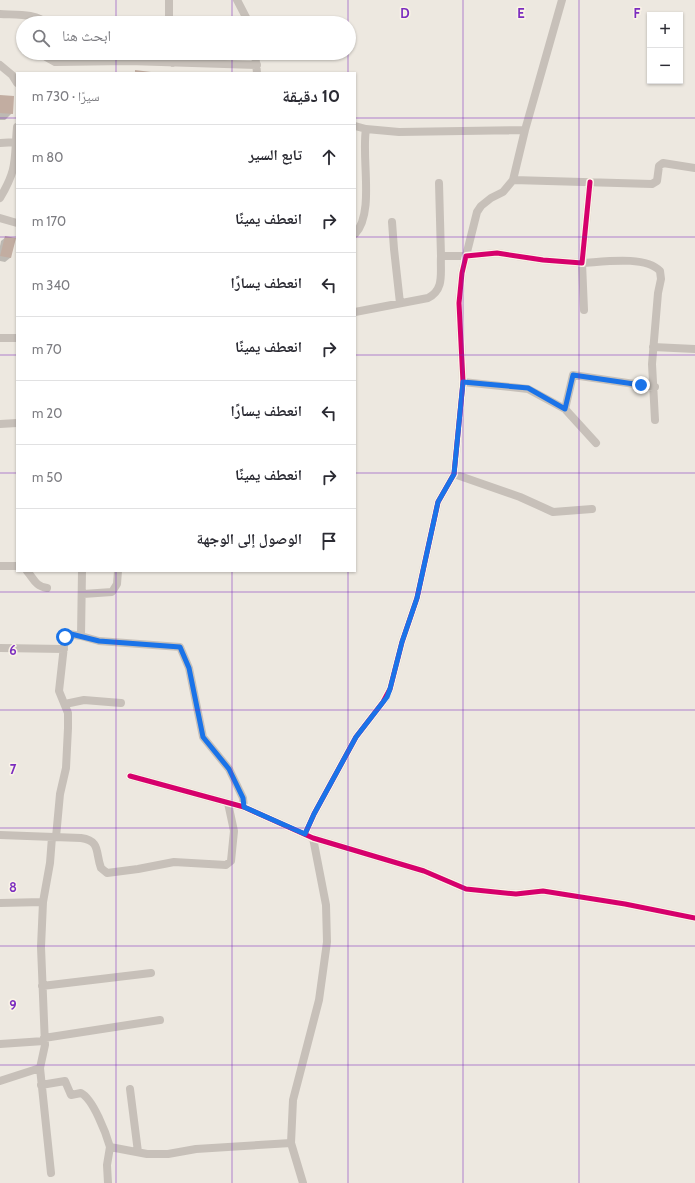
<!DOCTYPE html>
<html lang="ar">
<head>
<meta charset="utf-8">
<style>
	body { margin:0; font-family:Cabin,"Noto Naskh Arabic",sans-serif; background:#f7f7f7; color:#2b2b33; direction:rtl }
	.controls { position:absolute; right:12px; top:12px; display:grid; overflow:hidden; border-radius:0px; box-shadow:0 1px 3px #0004 }
	.controls button { width:36px; height:36px; display:grid; place-items:center; padding:0; border:0; border-bottom:1px solid #e1e1e2; background:#fff; color:#2b2b33; font:20px sans-serif }
	.stop { position:absolute; width:12px; height:12px; margin:-9px; border:3px solid #1a73e8; border-radius:50%; background:#fff }
	.stop.end { background:#1a73e8; border-color:#fff; box-shadow:0 1px 4px #0008 }
	.list { margin:0; padding:0; list-style:none }
	h2 { display:flex; justify-content:space-between; align-items:center; height:52px; margin:0; padding:0 16px; font-size:17px }
	h2 small { font-size:13px; font-weight:400; color:#7c7c81 }
	.list li { display:grid; grid-template-columns:26px 1fr auto; gap:12px; align-items:center; box-sizing:border-box; height:64px; padding:0 16px; border-top:1px solid #e1e1e2 }
	.list b { display:block; font-size:15px; white-space:nowrap }
	.list em { font-size:13px; font-style:normal; color:#7c7c81 }
	.icon { flex:none; width:22px; height:22px; fill:none; stroke:currentColor; stroke-width:2; stroke-linecap:round; stroke-linejoin:round }
	.map { position:relative; flex:none; width:695px; height:1183px; overflow:hidden; direction:ltr }
	.search { position:absolute; background:#fff; box-shadow:0 1px 3px #0004; left:16px; top:16px; width:340px; height:44px; display:flex; align-items:center; gap:10px; box-sizing:border-box; padding:0 14px; border-radius:22px; color:#7c7c81; font-size:15px }
	.panel { position:absolute; background:#fff; box-shadow:0 1px 3px #0004; left:16px; top:72px; width:340px; height:500px; border-radius:0px; direction:rtl }
	.map>svg:first-child { display:block }
	.shadow { fill:#0003 }
	.building { fill:#c2ada1 }
	.lines { fill:none; stroke-linecap:round; stroke-linejoin:round }
	.minor { stroke:#c7c0b9; stroke-width:8 }
	.cycleway-casing { stroke:#faf3e7; stroke-width:8 }
	.cycleway { stroke:#d6006c; stroke-width:5 }
	.route { stroke:#1a73e8; stroke-width:5 }
	.grid { fill:none; stroke:#7b2cbf; stroke-width:1; stroke-opacity:0.55 }
	.grid-label { font-size:13px; text-anchor:middle; font-weight:bold; fill:#7b2cbf; stroke:#faf3e7; stroke-width:3; stroke-linejoin:round; paint-order:stroke }
</style>
</head>
<body>
<div class="map">
<svg width="695" height="1183" viewBox="0 0 695 1183">
	<rect width="100%" height="100%" fill="#ede8e0"/>
	<path class="shadow" d="M0,96L12,113L5,120H0Z
		M6,237L15,239L10,258L5,262L0,261V246L1,241Z"/>
	<path class="building" d="M135,70L151,72V73H135Z
		M0,95L14,96L13,114L0,113Z
		M5,236L16,238L11,258L0,256Z"/>
	<g class="lines">
		<path class="minor" d="M169,0V23
			M237,0L249,23
			M0,14C12,15 39,13 45,23
			M44,53L46,57L55,62L129,61L257,65
			M172,53L173,63
			M255,53L257,73
			M0,65L12,75L17,83
			M355,126L366,129C361,158 375,213 355,234
			M366,129L399,132L525,130
			M0,143L17,142
			M513,180L652,184L657,181L659,166L663,163L695,168
			M439,183L441,256H466L477,212L481,206L491,198L503,192L513,180L525,130L562,0
			M0,198C18,168 14,160 17,127
			M0,218L17,223
			M392,222L394,249L400,303
			M584,310L582,263C602,262 645,255 660,271L661,279L658,293L652,364L655,420
			M355,312L428,298C445,289 440,273 441,256
			M0,338H17
			M653,347L695,349
			M463,382L528,389L565,409L573,375L655,387
			M565,409L596,443
			M0,424L17,423
			M454,474L520,497L553,512L592,509
			M0,566H17
			M27,571C34,579 35,586 47,588
			M83,594L112,592L117,584L118,571
			M81,636L99,641L180,647L189,668L203,737L229,769L243,798L244,807
			M0,648L64,649
			M65,704L84,700L121,703
			M130,776L244,807L313,838L424,871L466,889L516,894L543,891L625,904L695,918
			M305,834L314,814L356,737L383,702L390,689L402,642L417,598L438,502L454,474L463,382L459,303L462,273L466,256L497,253L543,260L582,263L590,182
			M0,835L81,838C101,841 95,852 101,868L107,873L138,869L174,862L226,865L231,861L234,831L228,803
			M56,837L60,794L66,768L68,728V713L59,691L65,637L69,634L81,636L82,571
			M0,903L43,902
			M42,986L151,973
			M44,1038L160,1020
			M0,1044L44,1041
			M0,1081L40,1068
			M41,1085L65,1081L71,1095L81,1093C93,1099 106,1133 110,1147L147,1154H168L196,1149L291,1143
			M130,1089L138,1152
			M51,1173L40,1068L45,1045L41,947L43,902L50,863L52,837
			M108,1183L107,1165L110,1147
			M303,1183L291,1143L293,1100L319,1000L327,942L326,905L313,838"/>
		<defs>
			<path id="cycleway" d="M130,776L244,807L313,838L424,871L466,889L516,894L543,891L625,904L695,918
				M305,834L314,814L356,737L383,702L390,689L402,642L417,598L438,502L454,474L463,382L459,303L462,273L466,256L497,253L543,260L582,263L590,182"/>
		</defs>
		<use href="#cycleway" class="cycleway-casing"/>
		<use href="#cycleway" class="cycleway"/>
	</g>
	<g class="lines">
		<path class="route" d="M65,637L71,634L99,641L180,647L189,668L203,737L229,769L243,798L244,807L305,834L314,814L356,737L387,697L390,689L402,642L417,598L438,502L454,474L463,382L528,388L565,409L573,375L641,385"/>
	</g>
	<path class="grid" d="M116,0V23M232,0V23M348,0V23M463,0V1183M579,0V1183M116,53V73M232,53V73M348,53V73M0,118H17M355,118H695M0,237H17M355,237H695M0,355H17M355,355H695M0,473H17M355,473H695M116,571V1183M232,571V1183M348,571V1183M0,592H695M0,710H695M0,828H695M0,946H695M0,1065H695"/>
	<g class="grid-label">
		<text x="405" y="18">D</text>
		<text x="521" y="18">E</text>
		<text x="637" y="18">F</text>
		<text x="13" y="655">6</text>
		<text x="13" y="774">7</text>
		<text x="13" y="892">8</text>
		<text x="13" y="1010">9</text>
	</g>
</svg>
<div class="controls">
<button>+</button>
<button>−</button>
</div>
<div class="stop" style="left:65px;top:637px"></div>
<div class="stop end" style="left:641px;top:385px"></div>
<div class="search"><svg class="icon" aria-label="search" viewBox="0 0 24 24"><circle cx="10" cy="10" r="6"/><path d="M15 15l6 6"/></svg>ابحث هنا</div>
<section class="panel">
<h2>10 دقيقة<small>سيرًا · 730 m</small></h2>
<ul class="list">
<li><svg class="icon" aria-label="ahead" viewBox="0 0 24 24"><path d="M12 20V5M6 11l6-6 6 6"/></svg><div><b>تابع السير</b></div><em>80 m</em></li>
<li><svg class="icon" aria-label="right" viewBox="0 0 24 24"><path d="M7 20v-9h11M14 6l5 5-5 5"/></svg><div><b>انعطف يمينًا</b></div><em>170 m</em></li>
<li><svg class="icon" aria-label="left" viewBox="0 0 24 24"><path d="M17 20v-9H6M10 6l-5 5 5 5"/></svg><div><b>انعطف يسارًا</b></div><em>340 m</em></li>
<li><svg class="icon" aria-label="right" viewBox="0 0 24 24"><path d="M7 20v-9h11M14 6l5 5-5 5"/></svg><div><b>انعطف يمينًا</b></div><em>70 m</em></li>
<li><svg class="icon" aria-label="left" viewBox="0 0 24 24"><path d="M17 20v-9H6M10 6l-5 5 5 5"/></svg><div><b>انعطف يسارًا</b></div><em>20 m</em></li>
<li><svg class="icon" aria-label="right" viewBox="0 0 24 24"><path d="M7 20v-9h11M14 6l5 5-5 5"/></svg><div><b>انعطف يمينًا</b></div><em>50 m</em></li>
<li><svg class="icon" aria-label="arrive" viewBox="0 0 24 24"><path d="M6 21V4h12l-3 4 3 4H6"/></svg><div><b>الوصول إلى الوجهة</b></div></li>
</ul>
</section>
</div>
</body>
</html>
